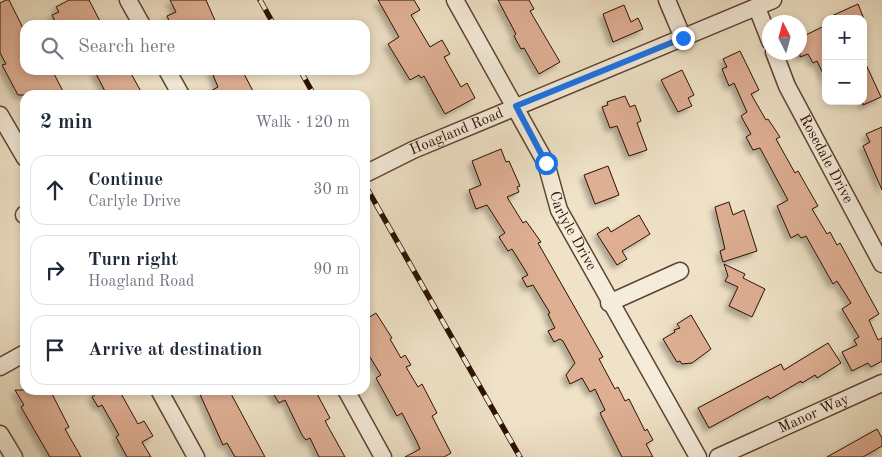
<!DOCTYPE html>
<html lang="en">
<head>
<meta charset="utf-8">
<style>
	body { margin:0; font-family:"Old Standard TT",serif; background:#f2f2f3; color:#1f2937 }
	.controls { position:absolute; right:15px; top:15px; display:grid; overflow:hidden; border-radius:10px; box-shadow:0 2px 8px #0003 }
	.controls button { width:45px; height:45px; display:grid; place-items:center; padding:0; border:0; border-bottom:1px solid #e0e1e3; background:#fff; color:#1f2937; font:25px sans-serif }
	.compass { position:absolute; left:762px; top:15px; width:45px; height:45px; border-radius:50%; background:#fff; box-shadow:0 2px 8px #0003; rotate:354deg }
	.stop { position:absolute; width:15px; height:15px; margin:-11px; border:4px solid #1a73e8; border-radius:50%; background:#fff }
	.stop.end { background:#1a73e8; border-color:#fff; box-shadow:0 1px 5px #0008 }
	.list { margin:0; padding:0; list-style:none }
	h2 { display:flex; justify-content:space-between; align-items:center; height:65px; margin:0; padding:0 20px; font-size:21px }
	h2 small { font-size:16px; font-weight:400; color:#747a83 }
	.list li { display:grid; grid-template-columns:32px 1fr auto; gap:15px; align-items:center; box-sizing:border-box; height:70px; margin:0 10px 10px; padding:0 10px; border:1px solid #e0e1e3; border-radius:15px }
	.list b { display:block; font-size:19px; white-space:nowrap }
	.list p { margin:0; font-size:16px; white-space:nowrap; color:#747a83 }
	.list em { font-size:16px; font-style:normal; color:#747a83 }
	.icon { flex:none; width:28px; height:28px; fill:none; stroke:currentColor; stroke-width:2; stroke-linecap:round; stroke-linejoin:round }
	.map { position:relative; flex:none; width:882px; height:457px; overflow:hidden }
	.search { position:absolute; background:#fff; box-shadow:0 2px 8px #0003; left:20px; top:20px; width:350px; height:55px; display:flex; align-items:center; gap:12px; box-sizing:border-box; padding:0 18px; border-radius:15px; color:#747a83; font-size:19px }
	.panel { position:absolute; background:#fff; box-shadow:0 2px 8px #0003; left:20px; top:90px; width:350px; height:305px; border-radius:15px }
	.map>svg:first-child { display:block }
	.building { fill:#dfaf94; stroke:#2c1000; filter:url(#shadow) }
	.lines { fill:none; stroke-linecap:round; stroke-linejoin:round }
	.minor-casing { stroke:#5d4432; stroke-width:19 }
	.minor { stroke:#f5ecdb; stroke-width:16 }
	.rail-casing { stroke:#2c1000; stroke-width:5.5 }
	.rail { stroke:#f5ecdb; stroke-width:4; stroke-dasharray:11; stroke-linecap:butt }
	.route { stroke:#1a73e8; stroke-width:6 }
	.labels { text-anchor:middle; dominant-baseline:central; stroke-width:5; stroke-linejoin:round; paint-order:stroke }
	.street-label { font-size:15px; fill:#2c1000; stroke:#f5ecdb }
</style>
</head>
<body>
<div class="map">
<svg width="882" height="457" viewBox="0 0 882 457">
	<defs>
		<filter id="shadow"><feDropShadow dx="-4" dy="4" stdDeviation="2.5" flood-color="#0004"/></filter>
	</defs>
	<rect width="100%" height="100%" fill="#efe2c7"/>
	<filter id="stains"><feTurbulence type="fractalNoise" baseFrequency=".004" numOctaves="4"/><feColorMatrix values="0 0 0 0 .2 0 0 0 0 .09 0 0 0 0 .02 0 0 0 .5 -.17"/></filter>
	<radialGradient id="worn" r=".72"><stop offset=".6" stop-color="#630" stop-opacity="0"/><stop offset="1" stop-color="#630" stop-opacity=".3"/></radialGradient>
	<path class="building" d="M6,0H9L25,32V70H52L65,95H18L2,65L6,64L0,53V3Z
		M69,0H89L102,25H57L52,15L59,12L56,7Z
		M170,0H206L217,25H171L167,16L176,12Z
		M378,0H414L420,10L411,15L430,47L442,40L450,54L444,57L461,87L467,83L475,98L445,114L424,76L421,78L419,75L410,80L388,44L399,37Z
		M498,0H529L534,9L530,11L560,62L539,74L524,48L521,49L514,36L516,34Z
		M858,4L864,19H825Z
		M624,5L631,22L638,18L643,29L613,42L603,14Z
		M826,25V80L817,61L813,63L808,54L800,57V38Z
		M740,51L759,90L751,94L766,120L768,119L780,137L776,139L795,173L798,171L818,206L812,209L827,234L830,232L837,245L840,243L879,314L869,320L878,340L882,338V361L871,367L868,363L852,371L842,352L857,345L854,340L859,337L842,309L851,303L837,281L833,284L806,236L801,238L798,234L791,238L777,206L788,200L760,148L753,150L746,137L751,134L741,116L747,112L734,83L729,86L722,69L727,67L723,59Z
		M863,58L881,97L863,105Z
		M94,70H129L143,95H107Z
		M211,70H242L253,91L246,95H204L218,87Z
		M682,70L694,95L688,98L692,106L678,112L661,80Z
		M625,96L630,107L635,105L641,121L637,123L647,150L629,156L617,126L610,128L602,107L608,105L607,102Z
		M882,127V190L863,146L870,142L866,134Z
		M501,149L506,162L509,161L520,186L517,187L519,192L507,197L523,223L526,221L541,242L538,243L603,357L599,359L615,389L618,387L625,401L629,399L645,431L647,429L653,440L646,444L653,457H622L600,413L605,410L595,389L590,392L582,378L570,384L566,375L575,363L563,341L560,339L554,342L548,331L555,328L548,314L550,313L533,285L527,287L522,278L528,275L512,249L508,251L499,237L505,233L487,205L476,209L469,190L481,185L472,161Z
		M608,166L619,195L595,204L584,175Z
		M729,202L733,215L744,210L757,251L723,262L720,251L725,249L715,207Z
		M639,215L650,234L622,251L627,259L617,265L597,234L608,227L611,232Z
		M724,264L745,274L743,278L765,289L752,317L729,306L738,287L725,281L728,276Z
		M376,313L392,338L390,339L401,358L405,355L411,365L406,367L418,387L422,384L437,413L432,416L451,453L444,457H405L420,449L417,442L402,413L397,416L376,378L381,375L365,349V320Z
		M691,315L711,349L692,363L682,364L680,361L677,362L663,339L675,332L674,330L680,328L677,324Z
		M828,343L841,363L817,378L815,375L802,383L801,381L770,399L768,396L709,428L698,408L781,364L784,370Z
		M15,390H50L69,427L65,429L81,457H50L21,407L24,405Z
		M94,390H119L138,424L144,421L153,436L142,442L151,457H127L116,437L119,435L102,405L98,407L92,397L96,394Z
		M198,390H229L265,457H235L227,443L223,445Z
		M271,390H315L330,418L325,421L345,457H319L310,438L306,440L302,435L285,400L279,403Z
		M877,429L882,438V446L863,457H827Z"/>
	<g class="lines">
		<defs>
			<g id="minor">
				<path d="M128,0L142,25"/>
				<path id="s1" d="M455,0L546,163L559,210L698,457"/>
				<path d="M667,0L683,38"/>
				<path d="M757,8L770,41"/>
				<path id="s2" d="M774,52L787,86L882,264"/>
				<path d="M167,70L181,95"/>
				<path d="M0,115L25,158"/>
				<path id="s3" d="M365,174L413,150L773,0"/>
				<path d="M24,215L25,214"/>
				<path d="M609,303L680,271"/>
				<path d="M0,367L25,353"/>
				<path d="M159,390L196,457"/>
				<path d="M346,390L383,457"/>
				<path d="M0,434L14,457"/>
				<path id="s4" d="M718,457L882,383"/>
			</g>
		</defs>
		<use href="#minor" class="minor-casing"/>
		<use href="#minor" class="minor"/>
		<defs>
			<path id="rail" d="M260,0L274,25
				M300,70L314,95
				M365,185L520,457"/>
		</defs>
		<use href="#rail" class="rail-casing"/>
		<use href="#rail" class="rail"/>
	</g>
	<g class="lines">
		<path class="route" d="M546,163L516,106L683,38"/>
	</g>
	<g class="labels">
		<g class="street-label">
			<text stroke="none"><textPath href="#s3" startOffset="101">Hoagland Road</textPath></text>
			<text stroke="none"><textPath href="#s2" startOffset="119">Rosedale Drive</textPath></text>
			<text stroke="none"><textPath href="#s1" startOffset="260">Carlyle Drive</textPath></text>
			<text stroke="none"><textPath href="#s4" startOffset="105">Manor Way</textPath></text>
		</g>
	</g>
	<rect width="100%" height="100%" filter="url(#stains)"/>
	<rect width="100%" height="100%" fill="url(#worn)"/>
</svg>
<div class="controls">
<button>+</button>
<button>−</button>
</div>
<svg class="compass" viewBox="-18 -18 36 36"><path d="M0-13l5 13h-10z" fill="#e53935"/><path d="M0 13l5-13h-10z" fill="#747a83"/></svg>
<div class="stop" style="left:546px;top:163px"></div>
<div class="stop end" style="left:683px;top:38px"></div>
<div class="search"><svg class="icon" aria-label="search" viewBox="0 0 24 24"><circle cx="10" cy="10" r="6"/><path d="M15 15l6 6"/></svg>Search here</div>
<section class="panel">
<h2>2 min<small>Walk · 120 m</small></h2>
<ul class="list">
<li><svg class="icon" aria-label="ahead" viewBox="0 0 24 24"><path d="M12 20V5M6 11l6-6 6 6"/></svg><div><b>Continue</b><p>Carlyle Drive</p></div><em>30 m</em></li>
<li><svg class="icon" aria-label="right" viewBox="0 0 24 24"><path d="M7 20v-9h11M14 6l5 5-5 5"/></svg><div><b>Turn right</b><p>Hoagland Road</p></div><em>90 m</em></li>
<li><svg class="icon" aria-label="arrive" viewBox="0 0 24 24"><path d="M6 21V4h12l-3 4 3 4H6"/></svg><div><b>Arrive at destination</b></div></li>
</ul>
</section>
</div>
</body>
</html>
